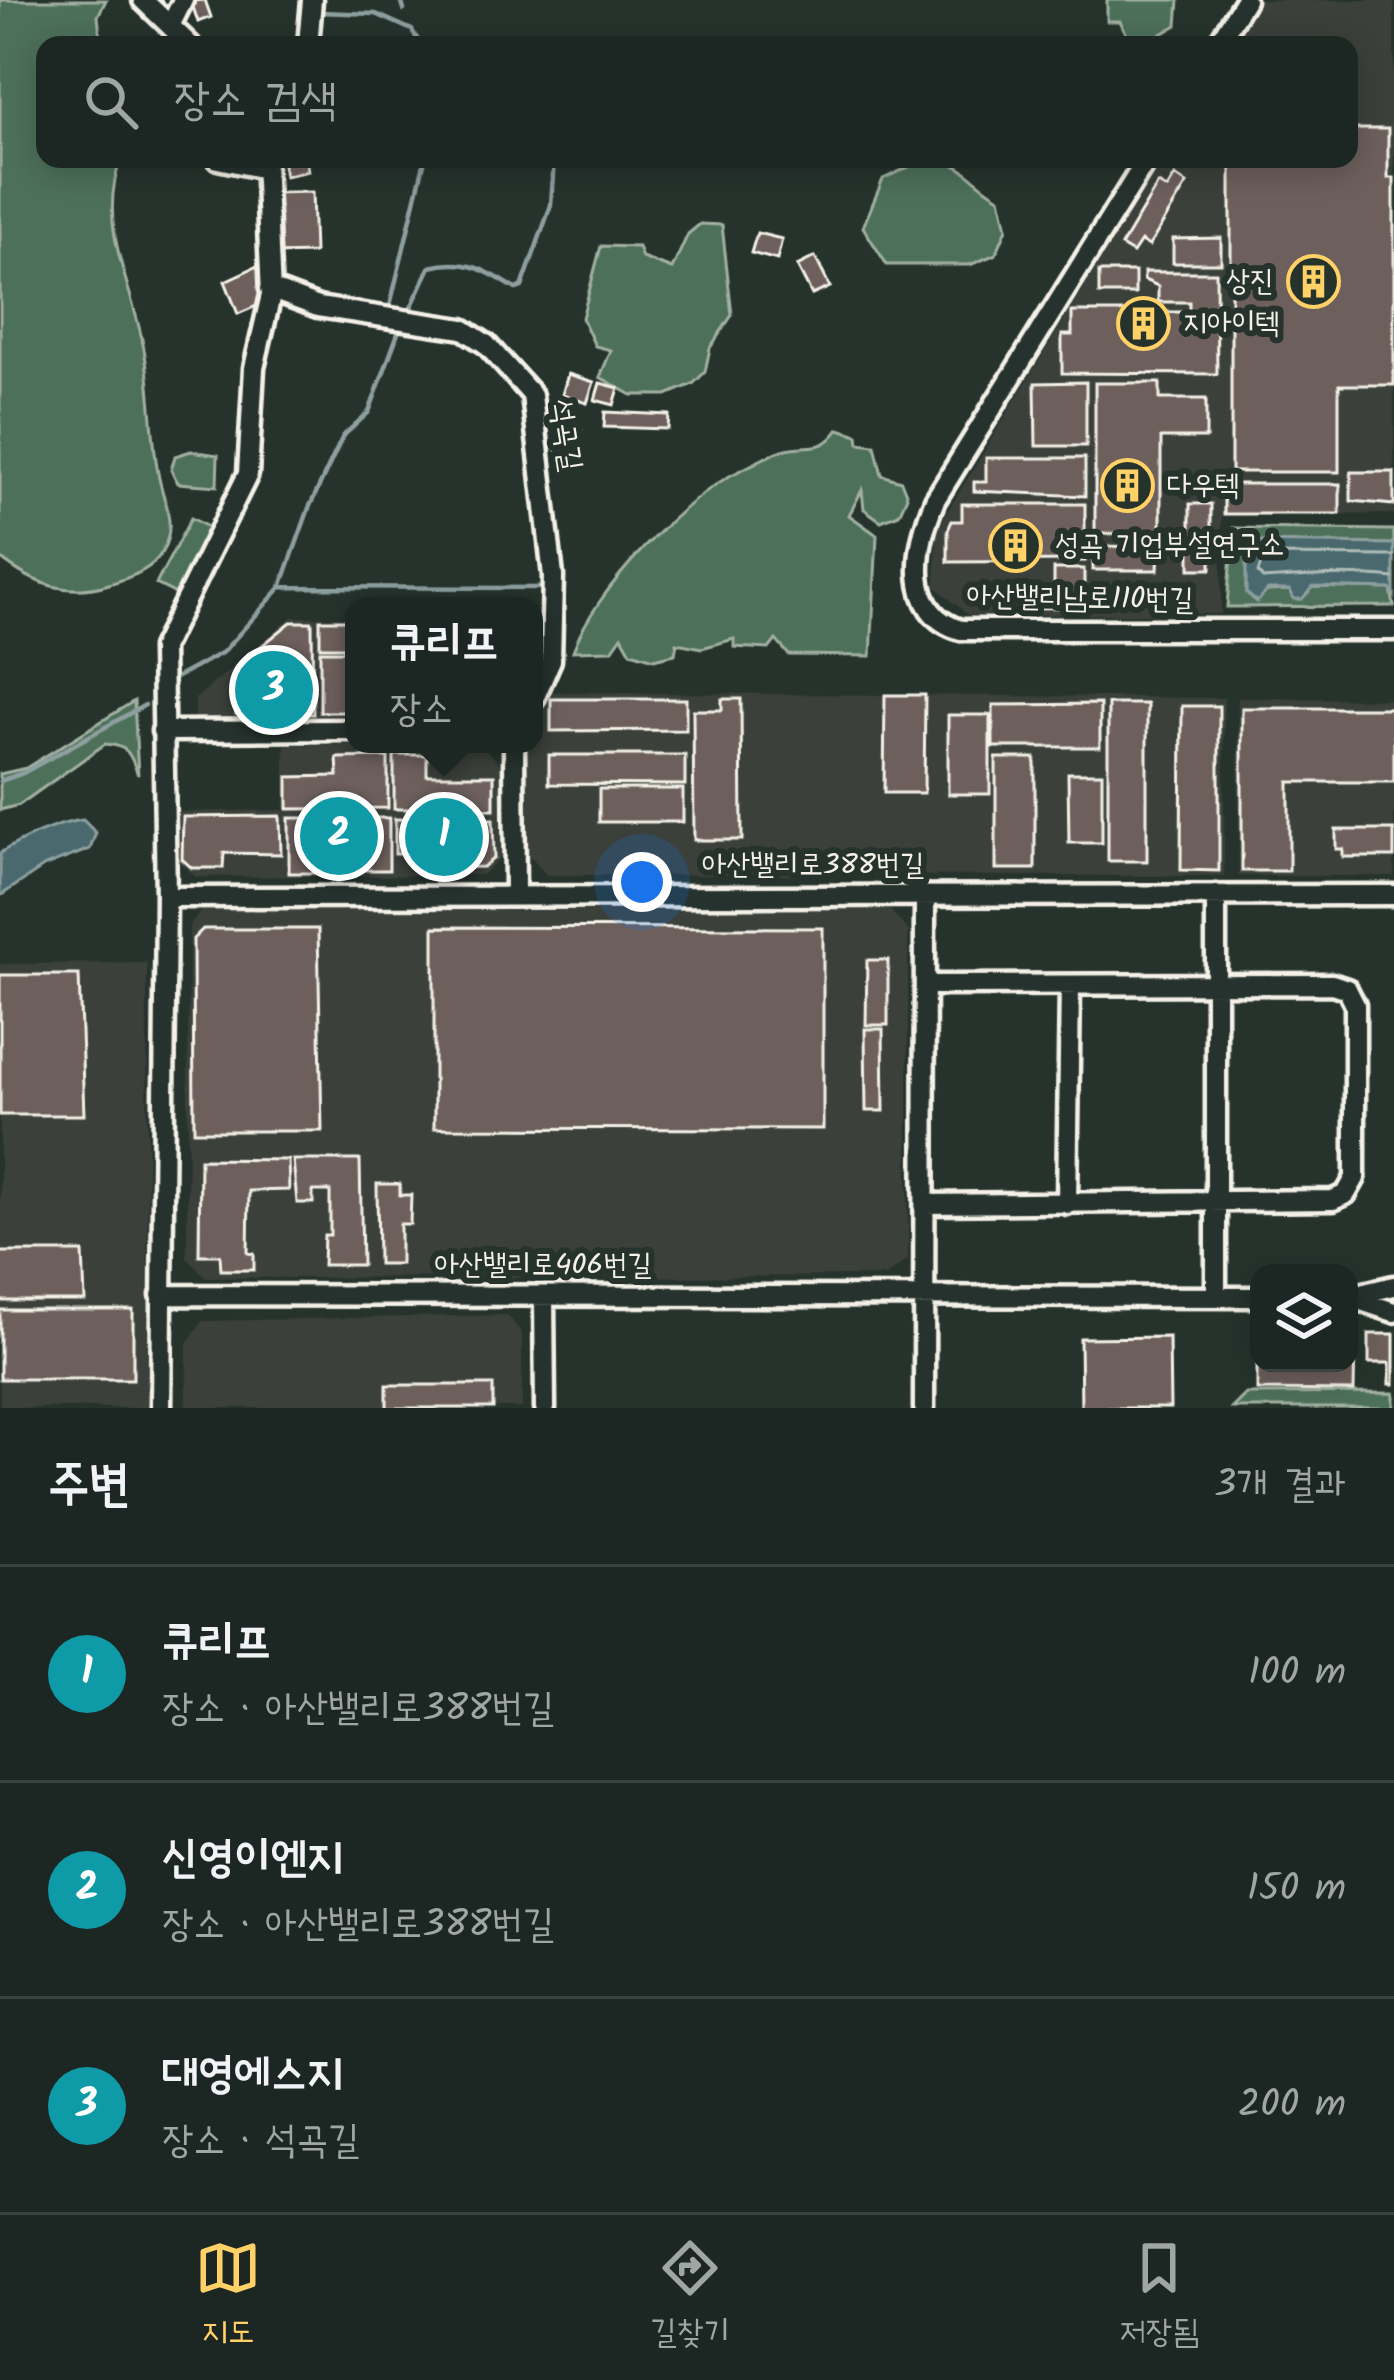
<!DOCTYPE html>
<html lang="ko">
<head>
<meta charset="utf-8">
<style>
	body { margin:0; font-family:Kalam,"Poor Story",sans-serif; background:#252e2a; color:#f1f3f6 }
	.controls { position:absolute; right:36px; bottom:36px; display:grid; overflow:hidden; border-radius:24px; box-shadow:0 6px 30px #0003 }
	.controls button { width:108px; height:108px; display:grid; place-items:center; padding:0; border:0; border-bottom:3px solid #3a4340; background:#1c2622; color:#f1f3f6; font:60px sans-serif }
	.you { position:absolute; left:642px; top:882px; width:42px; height:42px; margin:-30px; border:9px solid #fff; border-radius:50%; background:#1a73e8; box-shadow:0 0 0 18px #1a73e833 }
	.badge { display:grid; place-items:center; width:78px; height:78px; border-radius:50%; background:#ffd166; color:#fff; font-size:39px; font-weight:700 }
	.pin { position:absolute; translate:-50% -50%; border:6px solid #fff; box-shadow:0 3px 12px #0006 }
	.popup { position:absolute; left:345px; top:597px; width:198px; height:156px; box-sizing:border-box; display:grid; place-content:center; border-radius:24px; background:#1c2622; filter:drop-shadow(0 3px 9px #0005); font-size:39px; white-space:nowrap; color:#a0a5a5 }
	.popup b { font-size:45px; color:#f1f3f6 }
	.popup::after { content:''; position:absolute; left:50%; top:100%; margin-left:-24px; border:24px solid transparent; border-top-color:#1c2622 }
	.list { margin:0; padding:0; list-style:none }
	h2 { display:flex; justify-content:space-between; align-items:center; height:156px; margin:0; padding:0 48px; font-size:51px }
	h2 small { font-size:39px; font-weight:400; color:#a0a5a5 }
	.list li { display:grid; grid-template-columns:78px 1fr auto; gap:36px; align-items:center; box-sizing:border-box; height:216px; padding:0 48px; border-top:3px solid #3a4340 }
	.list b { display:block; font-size:45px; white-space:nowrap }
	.list p { margin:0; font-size:39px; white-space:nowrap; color:#a0a5a5 }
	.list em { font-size:39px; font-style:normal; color:#a0a5a5 }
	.icon { flex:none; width:66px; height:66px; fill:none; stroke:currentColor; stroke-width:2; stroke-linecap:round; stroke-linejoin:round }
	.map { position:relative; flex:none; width:1394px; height:1408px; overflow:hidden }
	.search { position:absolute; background:#1c2622; box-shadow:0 6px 30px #0003; left:36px; right:36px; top:36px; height:132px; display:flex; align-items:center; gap:30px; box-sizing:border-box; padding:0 42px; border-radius:24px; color:#a0a5a5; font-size:45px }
	.sheet { height:804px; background:#1c2622 }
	nav { display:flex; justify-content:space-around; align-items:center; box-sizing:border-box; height:168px; border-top:3px solid #3a4340; background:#1c2622; font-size:33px; color:#a0a5a5 }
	nav a { display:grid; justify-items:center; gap:6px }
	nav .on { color:#ffd166 }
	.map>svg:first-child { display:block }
	.built { fill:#3b403b }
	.green { fill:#4e705a; stroke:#a1b0a1; stroke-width:3 }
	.water { fill:#48696e; stroke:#8d9f9f; stroke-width:3 }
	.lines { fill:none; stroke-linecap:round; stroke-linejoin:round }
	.shore { stroke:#afbbb7; stroke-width:3 }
	.stream { stroke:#8d9f9f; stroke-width:4.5 }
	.building { fill:#6c5f5b; stroke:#f4f1e8; stroke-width:3 }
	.minor-casing { stroke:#f4f1e8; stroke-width:27 }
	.minor { stroke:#26332d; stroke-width:18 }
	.labels { text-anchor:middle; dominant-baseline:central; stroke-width:12; stroke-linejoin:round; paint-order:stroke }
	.poi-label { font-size:30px; fill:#f4f1e8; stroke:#26332d; text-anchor:start }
	.street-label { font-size:30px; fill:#f4f1e8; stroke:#26332d }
</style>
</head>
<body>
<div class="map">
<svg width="1394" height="1408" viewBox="0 0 1394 1408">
	<rect width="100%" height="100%" fill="#26332d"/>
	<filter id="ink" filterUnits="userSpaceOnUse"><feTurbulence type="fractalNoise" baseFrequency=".00833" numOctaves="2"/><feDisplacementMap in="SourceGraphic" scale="24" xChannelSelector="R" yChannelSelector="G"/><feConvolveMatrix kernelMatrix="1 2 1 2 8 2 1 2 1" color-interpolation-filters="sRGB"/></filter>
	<g filter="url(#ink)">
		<path class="built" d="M1259,0H1394V514L1222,516L1221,614L968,615L935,586L937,534L944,517L1162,159H1349V45H1232Z
			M292,617H354V718H195V699Z
			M544,692L1224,698V876L547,875L528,855V744H534V718Z
			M1238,698L1394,699V876H1239Z
			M285,745H481L500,764L501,857L482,875L196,877L176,858L177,812L285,810Z
			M890,910L908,931V1259L886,1276L206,1278L187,1257L189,926L201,911Z
			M147,963L148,1408H0V964Z
			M507,1315L522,1333V1408H187V1343L203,1321Z"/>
		<path class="green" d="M0,0H106L98,16L101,45H45V159H121C95,228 135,288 145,355C152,394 151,434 158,473C163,503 178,522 162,552C152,571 128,578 109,584C68,597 34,585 0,558Z
			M1107,0H1179L1177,25L1153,39L1131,43L1120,21H1107Z
			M926,159C964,159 970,181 1000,197L1007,228L996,254L970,265H887L863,227L883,179Z
			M700,224L722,225L732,315L710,348L705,372L693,384L667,395H632L600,377L611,350L595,346L582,318L601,246L638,247L642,258L672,269L688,234Z
			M839,429L858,435L859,443L875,445L882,475L901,481L907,496L899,514L881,521L864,509L862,490L849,515L877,535L871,656L789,655L776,640L769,649L734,647V639L702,648L677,643L675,654L654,659L631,652L622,636L612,650L573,651C593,592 685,496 741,470C754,464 770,454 783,450C809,442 821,455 839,429Z
			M191,451L218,455L217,486L178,483L171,470L175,456Z
			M191,518L217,532L182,597L156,584Z
			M1233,528L1394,530V544L1247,542L1246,592L1290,590L1301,599L1312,587L1391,589L1394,606L1227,607Z
			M134,701L138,775C131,755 128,745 105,744L19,805L0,810V774L26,768Z
			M1394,1393V1408H1232L1246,1394Z"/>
		<path class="water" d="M1246,542L1394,544V595L1390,589L1313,587L1302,599H1294L1290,590H1268L1257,602L1246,593Z
			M83,820L96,833L90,849L45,866L0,896V853C22,839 57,823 83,820Z"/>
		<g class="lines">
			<path class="shore" d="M1394,556L1264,555L1258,573L1263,579C1306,576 1349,573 1394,578"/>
			<path class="stream" d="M401,0L404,10
				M318,12L376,14L412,30
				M413,32L421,45
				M389,310L425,159
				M409,312L430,267C466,258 486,270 516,289L522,287L551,205L554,159
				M282,587L546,588
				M170,681L223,652L281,587L309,508L343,436L369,412L401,325
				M0,781L23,773L145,705"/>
		</g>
		<path class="building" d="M205,0L211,17L198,22L191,1Z
			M1349,129H1388V178H1394V385H1339V472H1231V159H1349Z
			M282,159L306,160L308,171L285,176Z
			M1175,176L1187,184L1149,246L1141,241L1133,253L1121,246L1158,184L1167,189Z
			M312,192L314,253L274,254L273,193Z
			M757,233L782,239L777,260L751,253Z
			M1221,238V263H1173V239Z
			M815,257L830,287L812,295L797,266Z
			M255,267L262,269L263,303L238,314L225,281Z
			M1099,272H1135V294H1099Z
			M1144,272H1216L1217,374L1062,373V335H1072V312H1189V302H1158V286L1144,280Z
			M568,374L594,382L587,403L562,395Z
			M1086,382V446H1036L1035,383Z
			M600,383L619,388L614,405L595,400Z
			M1095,383H1160V399H1206V438H1161V534H1095Z
			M605,412L669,415L668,429L604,427Z
			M572,424L581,430L562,454L553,447Z
			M986,458H1085V496L974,491V482H986Z
			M1351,472H1394V505L1351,501Z
			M1224,484H1340V514H1224Z
			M962,504H1085V561L948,562V530L952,521H962Z
			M1190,504H1211V569H1190Z
			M1093,546L1159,547L1158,570H1093Z
			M1054,569H1084V607L1036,608V590L1054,589Z
			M320,620H354V647H320Z
			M291,622H312L313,714H236V667L253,660V653Z
			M320,651H353V697H345V712H320Z
			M885,695H925L924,793H884Z
			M551,699H686V730L551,731Z
			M722,699H741L742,840H694L693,710H722Z
			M1100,704V747H993V705Z
			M1108,704H1147V861H1108Z
			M1182,706H1219V871L1181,870Z
			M1242,708H1394V782H1289V871H1242Z
			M948,715H990V794H948Z
			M394,755H427V775H494V809H394Z
			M549,755H685V785L549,784Z
			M388,757V808L288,809V777L338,776L337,758Z
			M996,758H1035V869H996Z
			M1068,773H1102V843H1069Z
			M599,789H683V822H599Z
			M280,816L281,854L224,853L223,868H192L182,859L183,817Z
			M289,818H389V870H356V854H321V873H289Z
			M395,819H493L494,858L483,867L449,868V854H395Z
			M1336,830H1394V857H1343V849H1336Z
			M434,927L823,928V1129L434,1128Z
			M203,929H318L322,1131H194L193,939Z
			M867,960H888V1025H866Z
			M0,975H79L84,1115H0Z
			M865,1029H883L884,1111H866Z
			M200,1159L288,1160L289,1190L249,1191L248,1253L254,1254V1270H221L220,1255H199Z
			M293,1160H360L362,1265H323L324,1235H330V1191H313V1203H297Z
			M377,1184H400V1195H411L410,1224H400V1264H378Z
			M0,1252H83L85,1301H0Z
			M0,1310H133V1379H0Z
			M1257,1325L1259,1363H1349V1339H1355L1354,1391L1257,1390Z
			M1369,1334H1394V1384H1390V1363H1369Z
			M1169,1337L1170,1408H1081L1080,1338Z
			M387,1385H493V1408H387Z"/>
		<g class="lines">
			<defs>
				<path id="minor" d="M143,0L190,45
					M171,24L183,0
					M308,45L312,0
					M1217,45L1245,0
					M218,159L265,169
					M1147,159L935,500C916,545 903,614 961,630H1394
					M270,289L318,307L463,329L486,344L532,395L553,576L551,660L534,699
					M162,731L354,730
					M514,744L515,896
					M1216,895V1297
					M166,897L1394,895
					M925,985L1332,984L1347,989L1355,1005V1178L1346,1194L1333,1200L925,1204
					M1067,1204L1070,986
					M161,1295L1259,1297
					M544,1296L545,1408
					M1352,1296L1394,1286
					M1349,1297L1394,1312
					M161,1408L166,897L162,648L248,474L254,368L271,295L265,159
					M924,1408L925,895"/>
			</defs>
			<use href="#minor" class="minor-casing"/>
			<use href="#minor" class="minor"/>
		</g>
	</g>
	<defs>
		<symbol id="building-ring" viewBox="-11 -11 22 22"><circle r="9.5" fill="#26332d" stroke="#ffd166" stroke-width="1.5"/><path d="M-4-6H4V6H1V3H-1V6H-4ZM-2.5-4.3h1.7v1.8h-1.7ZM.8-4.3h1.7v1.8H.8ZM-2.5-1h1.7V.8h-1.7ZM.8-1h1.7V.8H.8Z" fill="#ffd166"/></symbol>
	</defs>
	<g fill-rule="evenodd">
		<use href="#building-ring" x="1284" y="252" width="59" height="59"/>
		<use href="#building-ring" x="1114" y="294" width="59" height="59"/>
		<use href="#building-ring" x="1098" y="456" width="59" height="59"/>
		<use href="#building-ring" x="986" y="516" width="59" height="59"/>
	</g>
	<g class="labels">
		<g class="poi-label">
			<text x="1274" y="282" text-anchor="end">상진</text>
			<text x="1183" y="324">지아이텍</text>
			<text x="1167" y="486">다우텍</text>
			<text x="1055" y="546">성곡 기업부설연구소</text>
		</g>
		<g class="street-label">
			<text transform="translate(565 435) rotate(81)">석곡길</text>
			<text transform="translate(1080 599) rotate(1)">아산밸리남로110번길</text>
			<text x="813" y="866">아산밸리로388번길</text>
			<text x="543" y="1266">아산밸리로406번길</text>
		</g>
	</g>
</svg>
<div class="controls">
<button><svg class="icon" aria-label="layers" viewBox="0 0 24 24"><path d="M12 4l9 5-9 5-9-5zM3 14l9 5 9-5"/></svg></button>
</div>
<div class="you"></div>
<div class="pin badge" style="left:444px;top:837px;background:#0f9aa8">1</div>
<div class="popup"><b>큐리프</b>장소</div>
<div class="pin badge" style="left:339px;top:836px;background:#0f9aa8">2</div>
<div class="pin badge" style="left:274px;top:690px;background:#0f9aa8">3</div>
<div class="search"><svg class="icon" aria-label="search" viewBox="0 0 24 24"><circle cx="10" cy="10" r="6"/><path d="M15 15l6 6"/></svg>장소 검색</div>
</div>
<section class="sheet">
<h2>주변<small>3개 결과</small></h2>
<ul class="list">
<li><span class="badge" style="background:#0f9aa8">1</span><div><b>큐리프</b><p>장소 · 아산밸리로388번길</p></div><em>100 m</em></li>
<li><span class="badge" style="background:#0f9aa8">2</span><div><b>신영이엔지</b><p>장소 · 아산밸리로388번길</p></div><em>150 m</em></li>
<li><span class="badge" style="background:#0f9aa8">3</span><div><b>대영에스지</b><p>장소 · 석곡길</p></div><em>200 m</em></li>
</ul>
</section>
<nav>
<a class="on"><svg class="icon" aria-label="map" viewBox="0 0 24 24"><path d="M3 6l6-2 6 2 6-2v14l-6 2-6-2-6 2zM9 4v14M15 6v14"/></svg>지도</a>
<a><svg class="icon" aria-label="directions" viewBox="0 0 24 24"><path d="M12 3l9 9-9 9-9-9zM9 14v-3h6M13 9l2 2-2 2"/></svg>길찾기</a>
<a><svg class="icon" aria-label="saved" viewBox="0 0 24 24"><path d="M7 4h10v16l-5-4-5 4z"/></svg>저장됨</a>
</nav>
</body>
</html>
